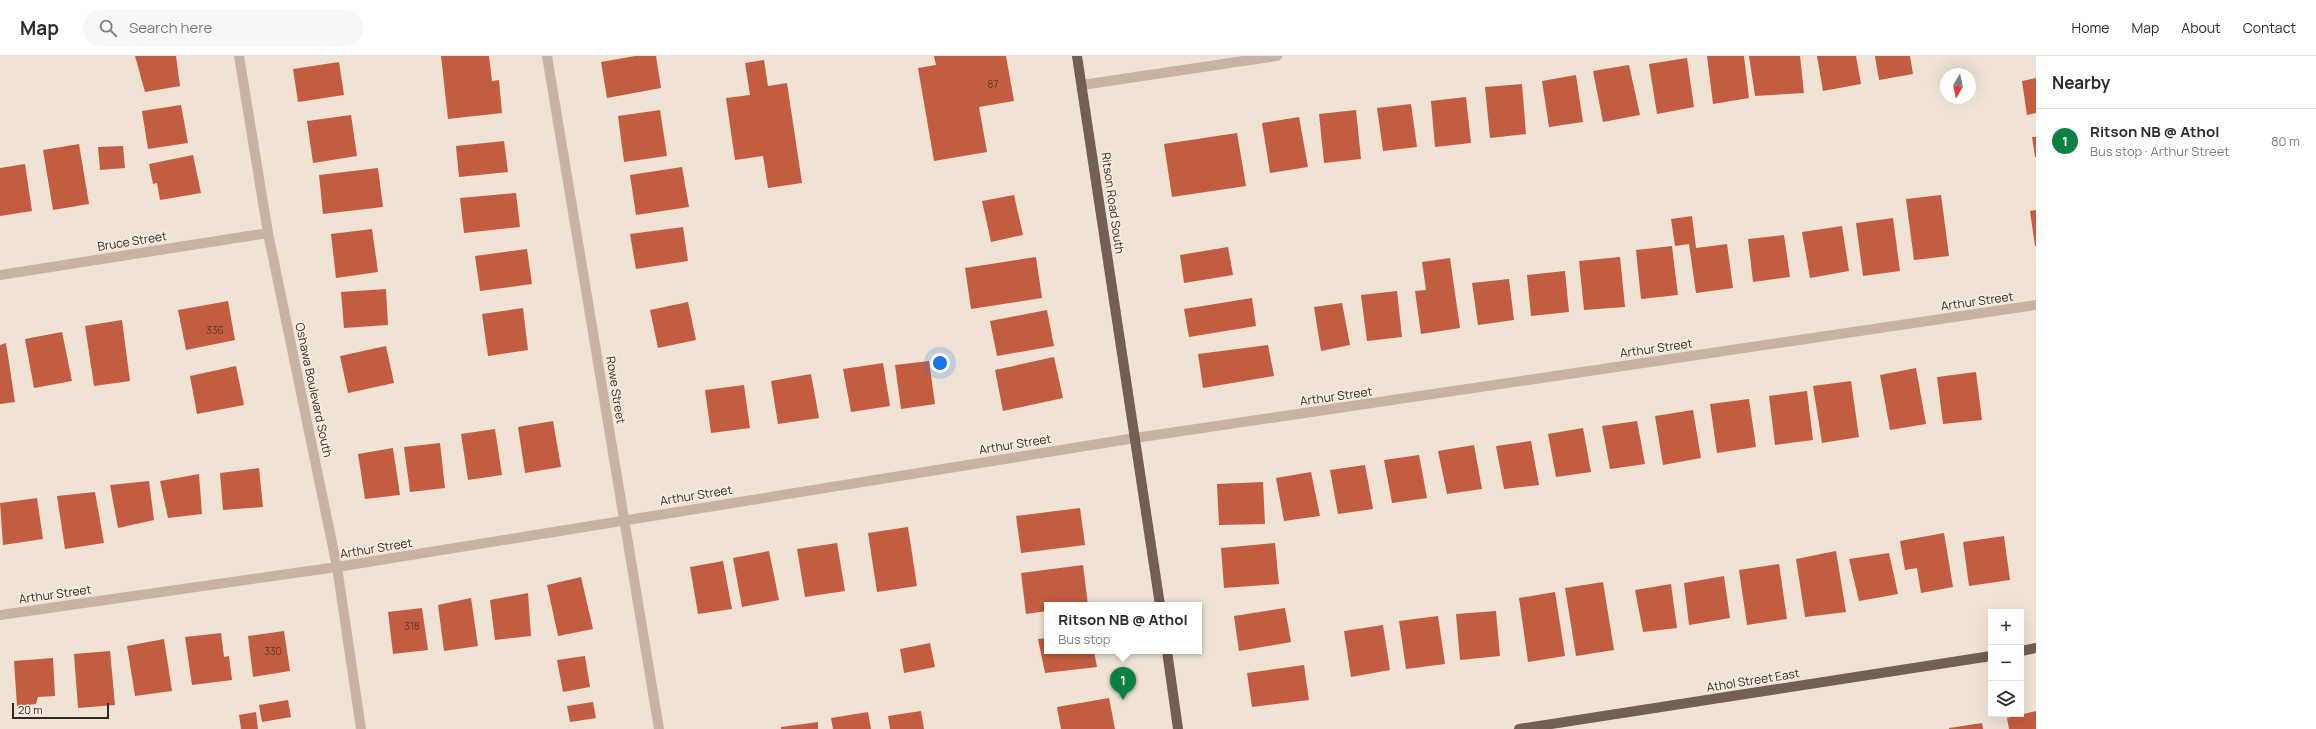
<!DOCTYPE html>
<html lang="en">
<head>
<meta charset="utf-8">
<style>
	body { margin:0; font-family:Manrope,sans-serif; background:#f7f7f7; color:#2b2b33 }
	.controls { position:absolute; right:12px; bottom:12px; display:grid; overflow:hidden; border-radius:0px; box-shadow:0 4px 16px #0002 }
	.controls button { width:36px; height:36px; display:grid; place-items:center; padding:0; border:0; border-bottom:1px solid #e1e1e2; background:#fff; color:#2b2b33; font:20px sans-serif }
	.compass { position:absolute; left:1940px; top:12px; width:36px; height:36px; border-radius:50%; background:#fff; box-shadow:0 4px 16px #0002; rotate:189deg }
	.scale { position:absolute; left:12px; bottom:10px; width:97px; box-sizing:border-box; padding-left:4px; border:2px solid #322925; border-top:0; font-size:11px; line-height:14px; white-space:nowrap; color:#322925; -webkit-text-stroke:3px #f8ede2; paint-order:stroke }
	.you { position:absolute; left:940px; top:307px; width:14px; height:14px; margin:-10px; border:3px solid #fff; border-radius:50%; background:#1a73e8; box-shadow:0 0 0 6px #1a73e833 }
	.badge { display:grid; place-items:center; width:26px; height:26px; border-radius:50%; background:#0b8043; color:#fff; font-size:13px; font-weight:700 }
	.pin { position:absolute; translate:-50% -33px; filter:drop-shadow(0 1px 2px #0008) }
	.pin::after { content:''; position:absolute; top:21px; width:14px; height:12px; background:inherit; clip-path:polygon(0 0,100% 0,50% 100%) }
	.popup { position:absolute; left:1044px; top:546px; width:158px; height:52px; box-sizing:border-box; display:grid; place-content:center; border-radius:0px; background:#fff; filter:drop-shadow(0 1px 3px #0005); font-size:13px; white-space:nowrap; color:#7c7c81 }
	.popup b { font-size:15px; color:#2b2b33 }
	.popup::after { content:''; position:absolute; left:50%; top:100%; margin-left:-8px; border:8px solid transparent; border-top-color:#fff }
	.list { margin:0; padding:0; list-style:none }
	h2 { display:flex; justify-content:space-between; align-items:center; height:52px; margin:0; padding:0 16px; font-size:17px }
	h2 small { font-size:13px; font-weight:400; color:#7c7c81 }
	.list li { display:grid; grid-template-columns:26px 1fr auto; gap:12px; align-items:center; box-sizing:border-box; height:64px; padding:0 16px; border-top:1px solid #e1e1e2 }
	.list b { display:block; font-size:15px; white-space:nowrap }
	.list p { margin:0; font-size:13px; white-space:nowrap; color:#7c7c81 }
	.list em { font-size:13px; font-style:normal; color:#7c7c81 }
	.icon { flex:none; width:22px; height:22px; fill:none; stroke:currentColor; stroke-width:2; stroke-linecap:round; stroke-linejoin:round }
	.map { position:relative; flex:none; width:2036px; height:673px; overflow:hidden }
	header { display:flex; align-items:center; gap:24px; box-sizing:border-box; height:56px; padding:0 20px; background:#fff; border-bottom:1px solid #e1e1e2 }
	header strong { font-size:19px }
	nav { display:flex; gap:22px; margin-inline-start:auto; font-size:14px }
	.search { width:280px; height:36px; background:#f7f7f7; display:flex; align-items:center; gap:10px; box-sizing:border-box; padding:0 14px; border-radius:22px; color:#7c7c81; font-size:15px }
	main { display:flex }
	aside { flex:1; background:#fff }
	.map>svg:first-child { display:block }
	.building { fill:#c35d41 }
	.lines { fill:none; stroke-linecap:round; stroke-linejoin:round }
	.minor { stroke:#c7b2a3; stroke-width:10 }
	.major { stroke:#745f56; stroke-width:10 }
	.labels { text-anchor:middle; dominant-baseline:central; stroke-width:3; stroke-linejoin:round; paint-order:stroke }
	.number-label { font-size:10px; fill:#56362c }
	.street-label { font-size:12px; fill:#322925; stroke:#f8ede2 }
</style>
</head>
<body>
<header>
<strong>Map</strong>
<div class="search"><svg class="icon" aria-label="search" viewBox="0 0 24 24"><circle cx="10" cy="10" r="6"/><path d="M15 15l6 6"/></svg>Search here</div>
<nav><a>Home</a><a>Map</a><a>About</a><a>Contact</a></nav>
</header>
<main>
<div class="map">
<svg width="2036" height="673" viewBox="0 0 2036 673">
	<rect width="100%" height="100%" fill="#f0e3d6"/>
	<path class="building" d="M135,0H176L180,30L145,36Z
		M441,0H489L492,25L499,24L502,57L448,63Z
		M635,0H656L661,32L607,42L601,6Z
		M934,0H1006L1014,45L979,51L987,96L934,105L918,12L936,9Z
		M1707,0H1744L1749,42L1713,48Z
		M1749,0H1800L1804,37L1755,40Z
		M1817,0H1856L1861,28L1823,35Z
		M1875,0H1910L1913,18L1879,24Z
		M1687,2L1694,51L1657,58L1649,8Z
		M764,4L768,30L787,27L802,127L768,132L763,100L735,104L726,42L750,39L745,7Z
		M339,6L344,39L298,46L293,13Z
		M1629,9L1640,59L1603,66L1593,15Z
		M1576,19L1583,66L1549,71L1542,25Z
		M2036,22V57L2027,59L2022,25Z
		M1522,28L1526,78L1490,82L1485,31Z
		M1466,41L1471,87L1435,91L1431,45Z
		M1411,48L1417,91L1383,95L1377,52Z
		M181,49L188,87L148,93L142,55Z
		M660,54L667,100L624,106L618,60Z
		M1356,54L1361,103L1324,107L1319,58Z
		M351,59L357,100L313,107L307,65Z
		M1299,61L1308,111L1270,117L1262,67Z
		M1237,77L1246,130L1172,141L1164,88Z
		M2032,81H2036V101H2035Z
		M504,85L508,116L459,121L456,90Z
		M79,88L89,148L53,154L43,94Z
		M123,90L125,112L100,114L98,91Z
		M193,99L201,137L160,144L157,127L153,128L149,108Z
		M25,108L32,155L0,160V112Z
		M682,111L689,151L636,159L630,119Z
		M378,112L383,151L323,158L319,119Z
		M516,137L520,171L464,177L460,142Z
		M1014,139L1023,179L991,186L982,145Z
		M1941,139L1949,200L1914,204L1906,143Z
		M2036,154V190H2035L2030,155Z
		M1692,160L1696,192L1727,188L1733,232L1696,237L1689,188L1675,190L1671,163Z
		M1893,162L1900,215L1863,220L1856,167Z
		M1842,170L1849,215L1810,222L1802,176Z
		M683,171L688,205L636,213L630,178Z
		M372,173L378,216L336,222L331,178Z
		M1784,179L1790,221L1753,226L1748,183Z
		M1672,190L1678,239L1641,243L1636,194Z
		M1228,191L1233,219L1184,227L1180,199Z
		M527,193L532,228L480,235L475,200Z
		M1036,201L1042,242L971,253L965,212Z
		M1620,201L1625,251L1584,254L1579,205Z
		M1450,202L1460,272L1421,278L1415,235L1426,234L1422,206Z
		M1565,215L1569,256L1531,260L1527,219Z
		M1509,223L1514,264L1478,269L1472,227Z
		M386,233L388,269L344,272L341,236Z
		M1397,235L1402,281L1367,285L1361,239Z
		M1252,242L1256,270L1189,281L1184,253Z
		M228,245L235,284L186,294L178,254Z
		M688,246L696,284L658,292L650,254Z
		M1342,247L1350,289L1321,295L1314,251Z
		M523,252L528,294L488,300L482,258Z
		M1047,254L1054,290L997,300L990,265Z
		M122,264L130,325L94,330L85,270Z
		M62,276L72,325L34,332L25,283Z
		M6,287L15,346L0,348V289Z
		M1268,289L1274,320L1203,332L1198,298Z
		M386,290L394,327L348,337L340,300Z
		M1054,301L1063,342L1003,355L995,314Z
		M929,305L935,348L901,353L895,309Z
		M883,307L890,350L851,356L843,313Z
		M236,310L244,349L197,358L190,320Z
		M1916,312L1926,368L1890,374L1880,319Z
		M1976,316L1982,364L1943,368L1937,321Z
		M811,318L819,362L778,368L771,325Z
		M1851,325L1859,381L1822,387L1813,330Z
		M744,329L750,372L711,377L705,334Z
		M1807,335L1813,384L1775,389L1769,340Z
		M1749,343L1756,391L1717,397L1710,348Z
		M1693,354L1701,402L1663,409L1655,360Z
		M553,365L561,411L525,417L518,371Z
		M1637,365L1645,408L1610,413L1602,370Z
		M1583,372L1591,416L1556,421L1548,378Z
		M495,373L502,419L468,424L461,378Z
		M1531,385L1539,429L1504,433L1496,390Z
		M440,387L445,432L410,436L404,391Z
		M1474,389L1482,433L1447,438L1438,395Z
		M393,392L400,439L365,443L358,398Z
		M1419,399L1427,442L1392,447L1384,404Z
		M1365,409L1373,453L1338,458L1330,414Z
		M259,412L263,451L223,454L220,417Z
		M1311,416L1320,460L1284,465L1276,422Z
		M199,418L202,458L168,462L160,425Z
		M149,425L154,464L118,472L110,429Z
		M1263,426L1265,468L1219,469L1217,428Z
		M95,436L104,487L65,493L57,440Z
		M37,442L43,483L3,489L0,447Z
		M1080,452L1085,489L1021,497L1016,460Z
		M908,471L917,530L877,536L868,477Z
		M1944,477L1953,531L1921,537L1917,512L1905,514L1900,485Z
		M2004,480L2010,524L1969,530L1963,486Z
		M837,487L845,535L805,541L797,493Z
		M1275,487L1279,528L1224,532L1221,492Z
		M769,495L779,544L742,551L733,502Z
		M1836,495L1846,556L1805,561L1796,503Z
		M1889,497L1898,538L1859,545L1849,503Z
		M723,505L732,553L698,558L690,511Z
		M1779,508L1787,563L1747,569L1739,514Z
		M1083,509L1088,549H1047V555L1026,558L1021,517Z
		M1724,520L1730,562L1689,569L1684,527Z
		M581,521L593,573L558,580L547,529Z
		M1603,526L1614,594L1576,600L1565,532Z
		M1671,528L1677,572L1643,576L1635,534Z
		M1555,536L1565,600L1528,606L1519,542Z
		M528,537L531,580L495,584L490,544Z
		M471,542L478,590L444,595L438,549Z
		M422,552L428,594L393,598L388,556Z
		M1285,552L1291,586L1239,595L1234,560Z
		M1496,555L1500,600L1460,604L1456,558Z
		M1438,560L1445,608L1406,613L1399,565Z
		M1383,569L1390,614L1351,621L1344,575Z
		M284,575L290,615L253,621L248,580Z
		M221,577L224,601L229,600L232,624L192,629L185,581Z
		M1047,582V595H1094L1097,611L1045,617L1038,583Z
		M164,583L172,635L135,640L127,590Z
		M930,587L935,611L904,617L900,593Z
		M110,595L115,649L78,652L74,598Z
		M585,600L590,631L563,636L557,604Z
		M53,602L55,640L38,641L36,648L17,650L14,605Z
		M1304,609L1309,644L1252,651L1247,617Z
		M1109,642L1115,673H1061L1057,651Z
		M288,644L291,661L262,666L259,649Z
		M593,646L596,662L570,666L567,650Z
		M921,655L924,673H890L888,660Z
		M2036,655V673H2009L2007,662Z
		M256,656L258,673H241L239,659Z
		M868,656L871,673H833L831,662Z
		M818,666V673H781V671Z
		M1982,667L1983,673H1949V672Z"/>
	<g class="lines">
		<path class="minor" d="M239,0L268,177L337,511L361,673
			M547,0L659,673
			M1082,29L1277,0
			M0,219L268,177
			M0,559L337,511L1135,382L2036,249"/>
		<path class="major" d="M1077,0L1160,549
			M1167,595L1178,673
			M2021,595L2036,592
			M1519,673L1991,600"/>
	</g>
	<g class="labels">
		<g class="number-label">
			<text x="993" y="28">87</text>
			<text x="215" y="274">336</text>
			<text x="412" y="570">318</text>
			<text x="273" y="595">330</text>
		</g>
		<g class="street-label">
			<text transform="translate(1113 147) rotate(82)">Ritson Road South</text>
			<text transform="translate(132 185) rotate(-9)">Bruce Street</text>
			<text transform="translate(1977 245) rotate(-8)">Arthur Street</text>
			<text transform="translate(1656 292) rotate(-8)">Arthur Street</text>
			<text transform="translate(314 334) rotate(78)">Oshawa Boulevard South</text>
			<text transform="translate(616 334) rotate(81)">Rowe Street</text>
			<text transform="translate(1336 340) rotate(-8)">Arthur Street</text>
			<text transform="translate(1015 388) rotate(-9)">Arthur Street</text>
			<text transform="translate(696 439) rotate(-9)">Arthur Street</text>
			<text transform="translate(376 492) rotate(-9)">Arthur Street</text>
			<text transform="translate(55 538) rotate(-8)">Arthur Street</text>
			<text transform="translate(1753 624) rotate(-9)">Athol Street East</text>
		</g>
	</g>
</svg>
<div class="controls">
<button>+</button>
<button>−</button>
<button><svg class="icon" aria-label="layers" viewBox="0 0 24 24"><path d="M12 4l9 5-9 5-9-5zM3 14l9 5 9-5"/></svg></button>
</div>
<svg class="compass" viewBox="-18 -18 36 36"><path d="M0-13l5 13h-10z" fill="#e53935"/><path d="M0 13l5-13h-10z" fill="#7c7c81"/></svg>
<div class="scale">20 m</div>
<div class="you"></div>
<div class="pin badge" style="left:1123px;top:644px">1</div>
<div class="popup"><b>Ritson NB @ Athol</b>Bus stop</div>
</div>
<aside>
<h2>Nearby<small></small></h2>
<ul class="list">
<li><span class="badge">1</span><div><b>Ritson NB @ Athol</b><p>Bus stop · Arthur Street</p></div><em>80 m</em></li>
</ul>
</aside>
</main>
</body>
</html>
